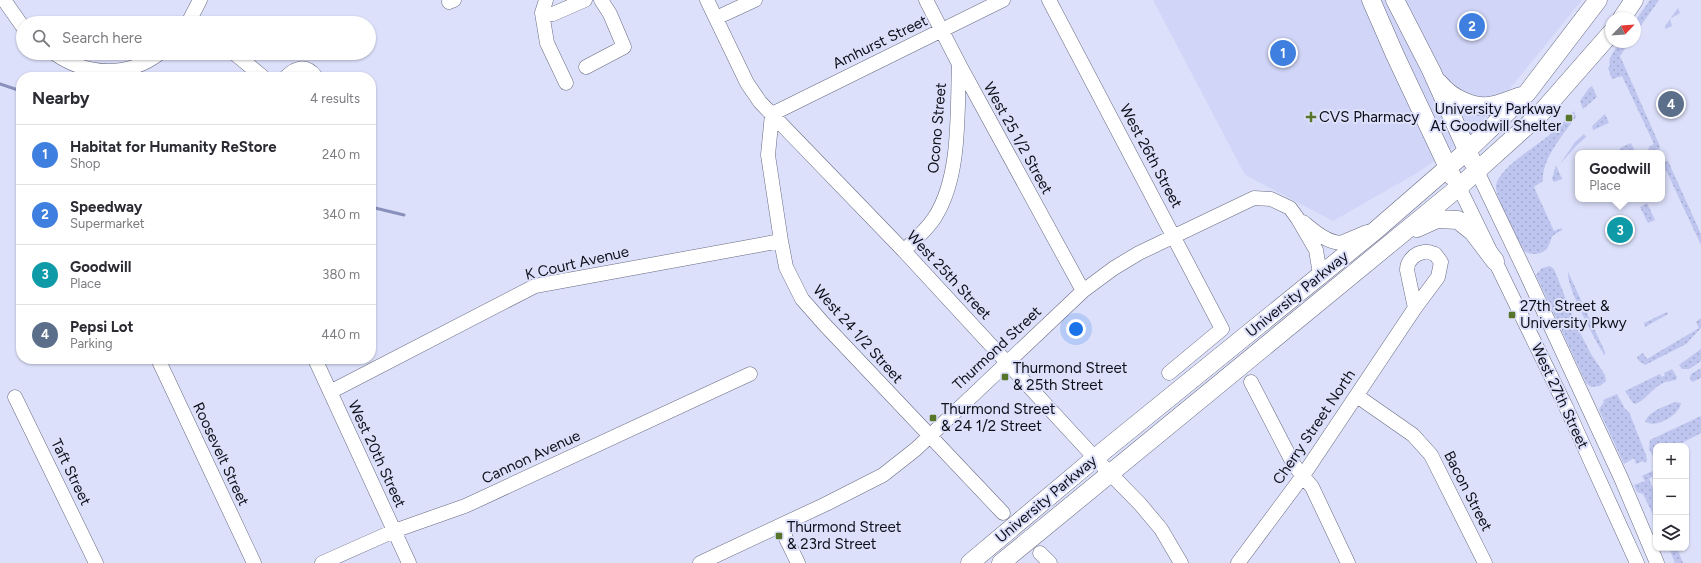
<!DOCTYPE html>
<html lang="en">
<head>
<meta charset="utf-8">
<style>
	body { margin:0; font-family:Figtree,sans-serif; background:#f2f2f3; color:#2b2b33 }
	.controls { position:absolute; right:12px; bottom:12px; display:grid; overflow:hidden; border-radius:8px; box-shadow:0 1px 3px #0004 }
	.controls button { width:36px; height:36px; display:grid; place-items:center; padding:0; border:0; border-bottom:1px solid #e1e1e2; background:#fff; color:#2b2b33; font:20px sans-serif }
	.compass { position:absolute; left:1605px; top:12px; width:36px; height:36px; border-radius:50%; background:#fff; box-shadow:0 1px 3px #0004; rotate:65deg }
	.you { position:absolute; left:1076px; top:329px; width:14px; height:14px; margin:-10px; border:3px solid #fff; border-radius:50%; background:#1a73e8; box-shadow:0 0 0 6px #1a73e833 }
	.badge { display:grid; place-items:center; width:26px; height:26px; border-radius:50%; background:#58762b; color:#fff; font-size:13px; font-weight:700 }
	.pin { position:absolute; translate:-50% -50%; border:2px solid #fff; box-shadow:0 1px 4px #0006 }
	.popup { position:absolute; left:1575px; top:150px; width:90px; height:52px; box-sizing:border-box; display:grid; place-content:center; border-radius:8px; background:#fff; filter:drop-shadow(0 1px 3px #0005); font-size:13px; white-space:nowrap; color:#7c7c81 }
	.popup b { font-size:15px; color:#2b2b33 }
	.popup::after { content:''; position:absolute; left:50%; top:100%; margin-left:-8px; border:8px solid transparent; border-top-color:#fff }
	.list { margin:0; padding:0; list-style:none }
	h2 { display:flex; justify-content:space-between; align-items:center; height:52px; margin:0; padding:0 16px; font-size:17px }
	h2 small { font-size:13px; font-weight:400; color:#7c7c81 }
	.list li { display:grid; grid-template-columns:26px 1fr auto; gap:12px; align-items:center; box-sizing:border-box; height:60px; padding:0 16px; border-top:1px solid #e1e1e2 }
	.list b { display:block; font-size:15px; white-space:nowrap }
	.list p { margin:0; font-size:13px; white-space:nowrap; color:#7c7c81 }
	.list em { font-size:13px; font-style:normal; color:#7c7c81 }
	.icon { flex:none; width:22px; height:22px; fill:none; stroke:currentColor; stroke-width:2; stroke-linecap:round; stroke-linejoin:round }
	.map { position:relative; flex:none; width:1701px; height:563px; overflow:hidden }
	.search { position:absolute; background:#fff; box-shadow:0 1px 3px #0004; left:16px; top:16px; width:360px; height:44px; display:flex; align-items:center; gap:10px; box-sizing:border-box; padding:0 14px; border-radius:22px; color:#7c7c81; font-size:15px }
	.panel { position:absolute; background:#fff; box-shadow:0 1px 3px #0004; left:16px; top:72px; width:360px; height:292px; border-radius:16px }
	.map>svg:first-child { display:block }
	.built { fill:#d1d6f8 }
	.grass { fill:url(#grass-dots) }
	.green { fill:#bec5ef }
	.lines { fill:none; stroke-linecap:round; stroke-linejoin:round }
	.stream { stroke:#8a90bc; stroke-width:3 }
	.minor-casing { stroke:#676a81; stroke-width:15 }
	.major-casing { stroke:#676a81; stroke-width:19 }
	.minor { stroke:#fff; stroke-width:14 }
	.major { stroke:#fff; stroke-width:18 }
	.poi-dot { fill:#58762b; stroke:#dce0fa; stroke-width:1.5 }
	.labels { text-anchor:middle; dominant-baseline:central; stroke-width:4; stroke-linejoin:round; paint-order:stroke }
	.street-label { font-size:15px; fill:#0e0f18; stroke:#dce0fa }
	.poi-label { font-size:15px; fill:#0e0f18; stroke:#dce0fa; text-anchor:start }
</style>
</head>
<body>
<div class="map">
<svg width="1701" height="563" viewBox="0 0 1701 563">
	<defs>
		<pattern id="grass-dots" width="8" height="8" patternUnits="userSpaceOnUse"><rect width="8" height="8" fill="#bec5ef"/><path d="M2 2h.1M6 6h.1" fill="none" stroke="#a2a8cc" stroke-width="1.8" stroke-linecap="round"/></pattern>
	</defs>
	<rect width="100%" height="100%" fill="#dce0fa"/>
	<path class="built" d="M1153,0H1582L1473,134L1417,173L1333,221L1245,175Z"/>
	<path class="grass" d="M1650,0H1659L1635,34V21Z
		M1620,42H1629L1620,56L1659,144L1660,149L1651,152L1648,150L1649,147L1654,144L1622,76L1612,79L1608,68L1610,66C1607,58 1616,49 1620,42Z
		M1592,86L1597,97L1583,109L1580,101L1589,88Z
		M1574,111L1576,117C1564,133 1541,160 1543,181L1534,187L1554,231L1562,228V230C1559,232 1554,234 1552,237C1550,240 1550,244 1548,247C1543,255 1532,256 1524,251C1518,239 1496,199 1496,187C1496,170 1535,147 1547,137C1557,129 1565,120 1574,111Z
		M1605,114L1609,123L1593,130L1592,126Z
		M1584,134L1586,137L1576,146L1560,164L1575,142Z
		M1631,143L1636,153H1620V148Z
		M1668,161L1701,234V245L1664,166H1662V163Z
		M1556,165L1562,179L1554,182L1552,179Z
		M1647,203L1655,220L1648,223L1640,207Z
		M1550,266L1554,269L1577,327L1591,354L1605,375L1606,381L1600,386L1591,387L1586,383L1536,275L1542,268Z
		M1568,272L1605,352V356C1596,342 1566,287 1568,272Z
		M1667,312L1668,314L1645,327L1644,323Z
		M1701,318V328L1686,344L1647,364L1645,365L1639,361L1637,357L1643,353L1647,359L1699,328L1696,322Z
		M1701,349V361L1689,369H1682L1679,365Z
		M1701,368V378L1692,382L1690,379L1691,374Z
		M1672,369L1677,377L1676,380C1672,381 1667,381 1663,383C1652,388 1647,399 1636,404L1633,403L1625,391L1660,374L1662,377L1665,375L1664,373Z
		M1617,394L1625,409L1629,412L1646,455L1647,461L1644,463L1643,461L1636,464L1634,458L1624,464L1600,412L1599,409L1604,402L1603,400Z
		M1675,402L1681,403C1680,415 1654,430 1645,421C1651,410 1664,407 1675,402Z
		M1701,416V433L1676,446H1656V457L1654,458L1649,449L1650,440Z
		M1652,471L1654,476L1649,479L1654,491L1656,492V498L1654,499L1656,503V521L1643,494L1637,492L1634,485L1645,481L1642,476Z
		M1669,548H1677L1683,563H1675Z"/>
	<path class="green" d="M1678,8L1680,13L1670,19L1672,26L1665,29V26Z"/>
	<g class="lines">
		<path class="stream" d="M0,84L21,91
			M371,207L404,215"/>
		<defs>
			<path id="minor" d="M4,0L23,27
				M546,0L542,13L547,43L566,83
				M707,0L747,83L760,102L904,251L1095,458L1140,504L1161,529L1181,563
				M926,0L959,64L1083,291
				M1003,0L772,114L768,155L781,241L786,267L802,299L824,324L1003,513
				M1049,0L1222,329L1169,373
				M449,2L454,0
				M542,13L553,14L585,0
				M716,18L755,0
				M188,23L200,0
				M54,53C87,76 127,78 160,53
				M234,53L263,77
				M586,67L624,47L610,14L601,0
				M286,77C296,67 306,64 316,77
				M1477,171L1525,271L1621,478L1657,563
				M1459,187L1566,407L1637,563
				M1303,222C1314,231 1326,242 1341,243L1367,232
				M904,251C914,240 927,230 935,217C961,176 957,113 959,65
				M158,359L254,563
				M315,359L409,563
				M1251,382L1294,465L1312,487L1348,563
				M330,392L535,286L781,241
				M1357,396L1413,435L1431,455L1485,563
				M15,397L96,563
				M780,526L798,563
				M1040,553L1050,563
				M322,563L394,531L465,506L750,374
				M700,563L826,504L883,475L916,449L1083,291L1114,268L1139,253L1254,198L1271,199L1290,208L1298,219L1316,250L1320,274
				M1238,563L1302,477L1415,308L1438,277L1441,262L1435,254C1432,253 1427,251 1424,252C1415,253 1407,261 1407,270L1415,308"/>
			<path id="major" d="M1371,0L1395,55L1452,176
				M1395,0L1431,70L1472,161
				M1622,18L1634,0
				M1439,83C1451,98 1475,110 1494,105C1503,103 1512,99 1521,96
				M1417,228L1437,219L1458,220L1473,232L1495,261
				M970,563L1095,458L1376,230L1467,151L1527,93L1598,0
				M1001,563L1459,187L1540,114L1611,33"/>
		</defs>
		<use href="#minor" class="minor-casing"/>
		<use href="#major" class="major-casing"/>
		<use href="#minor" class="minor"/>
		<use href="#major" class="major"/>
	</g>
	<g class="poi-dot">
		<path d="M1309 111h4v4h4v4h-4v4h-4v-4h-4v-4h4z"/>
		<rect x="1565" y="114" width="8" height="8" rx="2"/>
		<rect x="1508" y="311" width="8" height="8" rx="2"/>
		<rect x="1001" y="373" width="8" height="8" rx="2"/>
		<rect x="929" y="414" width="8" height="8" rx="2"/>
		<rect x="775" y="532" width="8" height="8" rx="2"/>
	</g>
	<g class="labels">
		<g class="street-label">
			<text transform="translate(880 42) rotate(-26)">Amhurst Street</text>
			<text transform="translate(937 128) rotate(-85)">Ocono Street</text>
			<text transform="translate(1018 138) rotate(61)">West 25 1/2 Street</text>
			<text transform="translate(1151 156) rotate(62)">West 26th Street</text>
			<text transform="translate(577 263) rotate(-13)">K Court Avenue</text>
			<text transform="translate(949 275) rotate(47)">West 25th Street</text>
			<text transform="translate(1297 294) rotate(-39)">University Parkway</text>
			<text transform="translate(858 334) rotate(48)">West 24 1/2 Street</text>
			<text transform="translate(997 348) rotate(-43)">Thurmond Street</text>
			<text transform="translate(1560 396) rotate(65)">West 27th Street</text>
			<text transform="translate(1314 427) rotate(-56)">Cherry Street North</text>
			<text transform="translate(221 454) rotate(65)">Roosevelt Street</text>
			<text transform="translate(377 454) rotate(65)">West 20th Street</text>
			<text transform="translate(531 457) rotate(-25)">Cannon Avenue</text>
			<text transform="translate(71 472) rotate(64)">Taft Street</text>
			<text transform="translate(1468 491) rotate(63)">Bacon Street</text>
			<text transform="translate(1046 499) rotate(-40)">University Parkway</text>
		</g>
		<g class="poi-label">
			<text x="1561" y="109" text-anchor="end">University Parkway<tspan x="1561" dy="17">At Goodwill Shelter</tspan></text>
			<text x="1319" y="117">CVS Pharmacy</text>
			<text x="1520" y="306">27th Street &amp;<tspan x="1520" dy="17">University Pkwy</tspan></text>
			<text x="1013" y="368">Thurmond Street<tspan x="1013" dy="17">&amp; 25th Street</tspan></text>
			<text x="941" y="409">Thurmond Street<tspan x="941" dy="17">&amp; 24 1/2 Street</tspan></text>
			<text x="787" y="527">Thurmond Street<tspan x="787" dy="17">&amp; 23rd Street</tspan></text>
		</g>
	</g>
</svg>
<div class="controls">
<button>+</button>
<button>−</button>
<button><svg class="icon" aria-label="layers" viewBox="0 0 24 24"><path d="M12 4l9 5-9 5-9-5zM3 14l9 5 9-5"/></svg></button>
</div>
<svg class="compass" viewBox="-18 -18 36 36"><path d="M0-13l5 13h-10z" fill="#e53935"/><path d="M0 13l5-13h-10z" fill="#7c7c81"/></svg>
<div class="you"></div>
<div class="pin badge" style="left:1283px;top:53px;background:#3f7fe0">1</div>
<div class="pin badge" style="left:1472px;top:26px;background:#3f7fe0">2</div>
<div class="pin badge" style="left:1620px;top:230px;background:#0f9aa8">3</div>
<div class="popup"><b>Goodwill</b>Place</div>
<div class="pin badge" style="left:1671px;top:104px;background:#5c6f8a">4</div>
<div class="search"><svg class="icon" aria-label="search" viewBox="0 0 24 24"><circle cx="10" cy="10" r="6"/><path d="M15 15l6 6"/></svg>Search here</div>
<section class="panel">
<h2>Nearby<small>4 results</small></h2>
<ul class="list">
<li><span class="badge" style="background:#3f7fe0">1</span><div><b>Habitat for Humanity ReStore</b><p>Shop</p></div><em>240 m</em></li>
<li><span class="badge" style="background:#3f7fe0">2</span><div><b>Speedway</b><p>Supermarket</p></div><em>340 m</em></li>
<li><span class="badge" style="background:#0f9aa8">3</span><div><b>Goodwill</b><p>Place</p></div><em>380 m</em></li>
<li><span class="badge" style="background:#5c6f8a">4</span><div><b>Pepsi Lot</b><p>Parking</p></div><em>440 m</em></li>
</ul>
</section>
</div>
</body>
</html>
